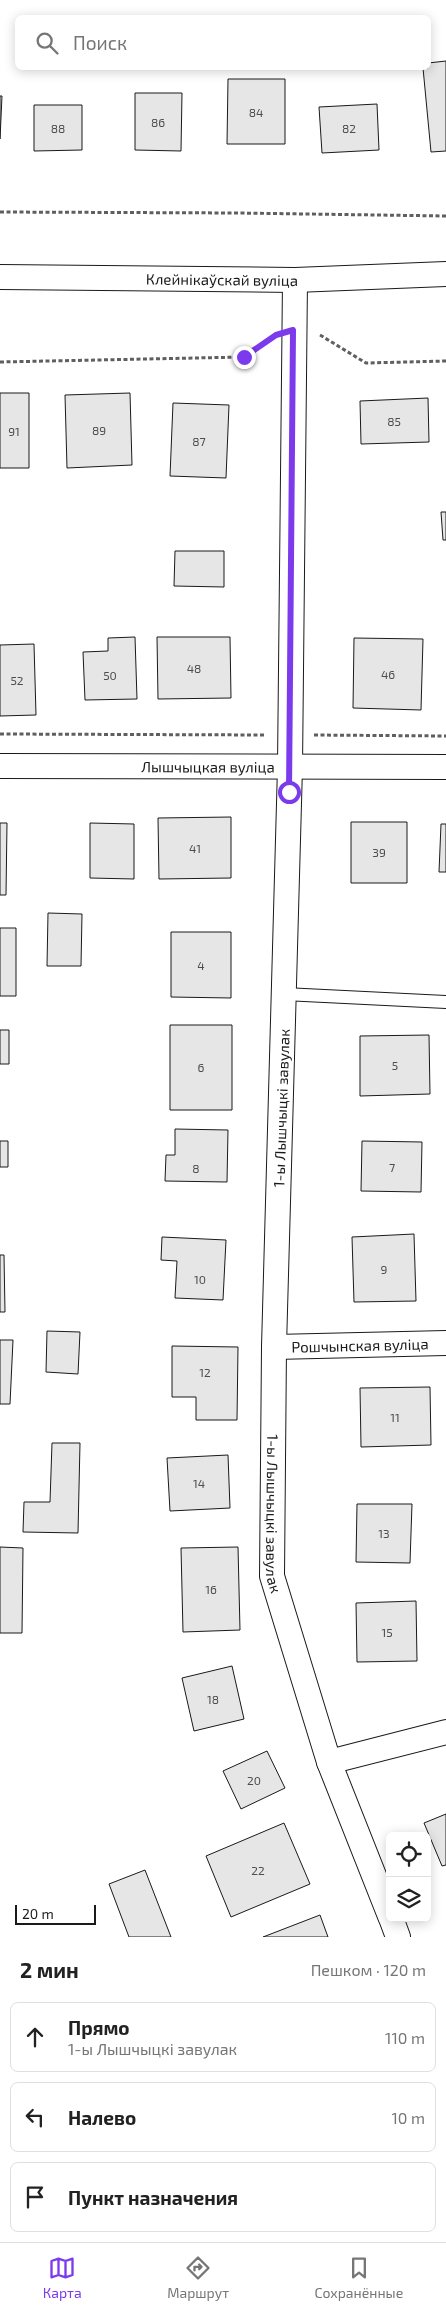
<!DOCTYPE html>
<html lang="ru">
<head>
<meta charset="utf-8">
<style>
	body { margin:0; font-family:"Exo 2",sans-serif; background:#f2f2f2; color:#222 }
	.controls { position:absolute; right:15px; bottom:15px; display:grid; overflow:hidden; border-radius:8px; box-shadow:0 2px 12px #0003 }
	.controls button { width:45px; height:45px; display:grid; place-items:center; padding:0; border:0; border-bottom:1px solid #e0e0e0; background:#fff; color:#222; font:25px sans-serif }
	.scale { position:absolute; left:15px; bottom:12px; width:81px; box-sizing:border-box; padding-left:5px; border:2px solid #1a1a1a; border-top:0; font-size:14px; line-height:18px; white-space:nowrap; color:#1a1a1a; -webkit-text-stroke:4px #fff; paint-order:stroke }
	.stop { position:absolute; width:15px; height:15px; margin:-11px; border:4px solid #7c3aed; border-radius:50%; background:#fff }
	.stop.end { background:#7c3aed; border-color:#fff; box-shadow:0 1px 5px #0008 }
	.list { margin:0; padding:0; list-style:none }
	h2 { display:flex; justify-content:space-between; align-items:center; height:65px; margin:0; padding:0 20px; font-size:21px }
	h2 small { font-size:16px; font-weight:400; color:#767676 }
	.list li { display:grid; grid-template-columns:32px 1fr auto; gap:15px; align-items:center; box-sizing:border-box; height:70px; margin:0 10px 10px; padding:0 10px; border:1px solid #e0e0e0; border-radius:8px }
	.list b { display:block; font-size:19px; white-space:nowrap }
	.list p { margin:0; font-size:16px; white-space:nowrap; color:#767676 }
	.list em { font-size:16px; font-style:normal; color:#767676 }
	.icon { flex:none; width:28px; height:28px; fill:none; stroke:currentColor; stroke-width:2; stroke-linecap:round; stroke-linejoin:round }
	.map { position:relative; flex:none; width:446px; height:1937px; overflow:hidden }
	.search { position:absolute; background:#fff; box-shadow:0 2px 12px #0003; left:15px; right:15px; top:15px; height:55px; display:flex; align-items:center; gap:12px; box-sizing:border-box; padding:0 18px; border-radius:8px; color:#767676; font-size:19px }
	.sheet { height:305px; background:#fff }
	nav { display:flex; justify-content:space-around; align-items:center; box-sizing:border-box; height:70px; border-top:1px solid #e0e0e0; background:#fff; font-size:14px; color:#767676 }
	nav a { display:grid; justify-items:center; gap:2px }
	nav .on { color:#7c3aed }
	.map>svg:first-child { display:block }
	.building { fill:#e6e6e6; stroke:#1a1a1a }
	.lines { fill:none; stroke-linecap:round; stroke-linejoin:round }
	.service-casing { stroke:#1a1a1a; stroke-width:14 }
	.minor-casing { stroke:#1a1a1a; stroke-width:26 }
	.path { stroke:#5f5f5f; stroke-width:3; stroke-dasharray:4 2.5; stroke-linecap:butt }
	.service { stroke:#fff; stroke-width:12 }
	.minor { stroke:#fff; stroke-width:24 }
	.route { stroke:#7c3aed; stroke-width:6 }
	.labels { text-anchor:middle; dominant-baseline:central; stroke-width:4; stroke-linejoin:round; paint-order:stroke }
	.number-label { font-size:12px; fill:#4d4d4d }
	.street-label { font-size:15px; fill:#1a1a1a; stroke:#fff }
</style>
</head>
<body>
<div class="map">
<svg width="446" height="1937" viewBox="0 0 446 1937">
	<rect width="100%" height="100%" fill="#fff"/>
	<path class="building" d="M446,61V151L431,152L423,68H428V63Z
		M228,79H285V144H227Z
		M135,93H182L181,151L135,150Z
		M0,96H2L0,139Z
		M377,104L379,150L322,153L319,107Z
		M34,105H82V150L34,151Z
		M0,393H29V468H0Z
		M130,393L132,465L67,468L65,395Z
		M428,398L429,442L361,444L360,401Z
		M173,403L229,405L226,478L170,476Z
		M441,512H446V540H443Z
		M175,551H224V587L174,586Z
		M135,637L137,699L85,700L83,652L108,651V638Z
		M157,637H230L231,698L158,699Z
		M354,638L423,639L421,710L353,708Z
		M34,644L36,715L0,716V645Z
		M231,817V878L159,879L158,818Z
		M351,822H407V883H351Z
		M0,823H7L6,895H0Z
		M90,823L134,824V879L90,878Z
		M441,824H446V872H439Z
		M48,913L82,914L81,966H47Z
		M0,928H16V996H0Z
		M171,932H231V998L171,997Z
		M170,1025H232V1110H170Z
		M0,1030H9V1064H0Z
		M429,1035L430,1094L360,1096V1036Z
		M175,1129L228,1130L227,1182L165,1181L166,1155H175Z
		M0,1141H8V1167H0Z
		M362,1141L422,1142L421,1192L361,1191Z
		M414,1234L416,1301L354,1302L352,1237Z
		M162,1237L226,1240L223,1300L175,1298L177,1261L161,1260Z
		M0,1255H4L5,1312H0Z
		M47,1331L80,1332L78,1374L46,1372Z
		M0,1340H13L10,1404H0Z
		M172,1346L238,1347L237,1420H196V1397H172Z
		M430,1387L431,1445L361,1447L360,1388Z
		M52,1443H80L78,1533L23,1532L24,1502H50Z
		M228,1455L230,1508L170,1511L167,1458Z
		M357,1504H412L410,1563L356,1562Z
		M0,1547L23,1548L22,1633H0Z
		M238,1547L240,1630L183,1632L181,1548Z
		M416,1601L417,1661L357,1662L356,1603Z
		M232,1666L244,1719L194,1731L182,1678Z
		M267,1751L285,1788L241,1809L223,1771Z
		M446,1814V1865L442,1866L424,1823Z
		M284,1823L310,1884L231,1917L206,1856Z
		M145,1870L171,1937H129L109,1884Z
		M320,1915L328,1937H263Z"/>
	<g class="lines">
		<defs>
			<path id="service" d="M284,994L446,1002"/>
			<g id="minor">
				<path id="s1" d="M0,277L295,280L446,274"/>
				<path id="s2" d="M295,280L290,767L274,1347L272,1576L329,1762L390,1916"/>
				<path id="s3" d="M0,766L446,767"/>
				<path id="s4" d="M274,1347L446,1343"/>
				<path d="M329,1762L446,1732"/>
				<path d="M391,1918L398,1937"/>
			</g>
		</defs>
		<use href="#service" class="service-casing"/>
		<use href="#minor" class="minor-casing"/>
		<path class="path" d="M0,212L238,213L446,216
			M320,335L366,363L446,361
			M0,362L244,357L269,340
			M0,734L265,735
			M314,735L446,736"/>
		<use href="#service" class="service"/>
		<use href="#minor" class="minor"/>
	</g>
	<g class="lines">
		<path class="route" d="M244,357L276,335L293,330L289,792"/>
	</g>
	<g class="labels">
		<g class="number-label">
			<text x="256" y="112">84</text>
			<text x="158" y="122">86</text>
			<text x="58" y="128">88</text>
			<text x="349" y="128">82</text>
			<text x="394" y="421">85</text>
			<text x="99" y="430">89</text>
			<text x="14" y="431">91</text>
			<text x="199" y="441">87</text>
			<text x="194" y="668">48</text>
			<text x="388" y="674">46</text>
			<text x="110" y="675">50</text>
			<text x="17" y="680">52</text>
			<text x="195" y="848">41</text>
			<text x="379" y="852">39</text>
			<text x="201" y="965">4</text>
			<text x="395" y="1065">5</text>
			<text x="201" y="1067">6</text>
			<text x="392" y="1167">7</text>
			<text x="196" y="1168">8</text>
			<text x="384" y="1269">9</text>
			<text x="200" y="1279">10</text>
			<text x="205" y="1372">12</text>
			<text x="395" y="1417">11</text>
			<text x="199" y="1483">14</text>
			<text x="384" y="1533">13</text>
			<text x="211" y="1589">16</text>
			<text x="387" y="1632">15</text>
			<text x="213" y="1699">18</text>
			<text x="254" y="1780">20</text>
			<text x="258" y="1870">22</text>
		</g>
		<g class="street-label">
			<text stroke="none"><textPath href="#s1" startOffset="222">Клейнікаўскай вуліца</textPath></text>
			<text stroke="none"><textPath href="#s3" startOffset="208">Лышчыцкая вуліца</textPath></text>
			<text transform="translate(281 1108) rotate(-88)">1-ы Лышчыцкі завулак</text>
			<text stroke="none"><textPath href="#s4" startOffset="86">Рошчынская вуліца</textPath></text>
			<text stroke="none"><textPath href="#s2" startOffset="1234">1-ы Лышчыцкі завулак</textPath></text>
		</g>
	</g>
</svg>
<div class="controls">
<button><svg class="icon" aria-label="locate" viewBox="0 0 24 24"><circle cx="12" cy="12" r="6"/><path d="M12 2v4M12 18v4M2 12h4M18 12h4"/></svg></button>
<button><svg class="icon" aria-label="layers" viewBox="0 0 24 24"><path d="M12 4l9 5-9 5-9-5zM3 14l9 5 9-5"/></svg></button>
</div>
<div class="scale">20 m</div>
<div class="stop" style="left:289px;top:792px"></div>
<div class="stop end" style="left:244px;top:357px"></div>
<div class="search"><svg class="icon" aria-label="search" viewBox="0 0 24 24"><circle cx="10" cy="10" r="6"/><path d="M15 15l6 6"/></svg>Поиск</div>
</div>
<section class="sheet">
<h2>2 мин<small>Пешком · 120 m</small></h2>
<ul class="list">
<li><svg class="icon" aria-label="ahead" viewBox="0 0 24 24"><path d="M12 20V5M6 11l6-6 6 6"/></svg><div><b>Прямо</b><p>1-ы Лышчыцкі завулак</p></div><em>110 m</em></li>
<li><svg class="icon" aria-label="left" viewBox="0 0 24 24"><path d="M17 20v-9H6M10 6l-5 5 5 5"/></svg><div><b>Налево</b></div><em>10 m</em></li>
<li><svg class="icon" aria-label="arrive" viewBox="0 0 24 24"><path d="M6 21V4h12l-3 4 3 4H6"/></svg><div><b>Пункт назначения</b></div></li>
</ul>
</section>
<nav>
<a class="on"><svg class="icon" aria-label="map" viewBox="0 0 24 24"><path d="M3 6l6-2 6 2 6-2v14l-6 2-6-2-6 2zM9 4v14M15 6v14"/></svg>Карта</a>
<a><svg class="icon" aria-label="directions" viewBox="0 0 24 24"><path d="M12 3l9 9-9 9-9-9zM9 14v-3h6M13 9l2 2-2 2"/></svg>Маршрут</a>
<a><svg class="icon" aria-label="saved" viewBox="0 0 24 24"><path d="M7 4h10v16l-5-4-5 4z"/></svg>Сохранённые</a>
</nav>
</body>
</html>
